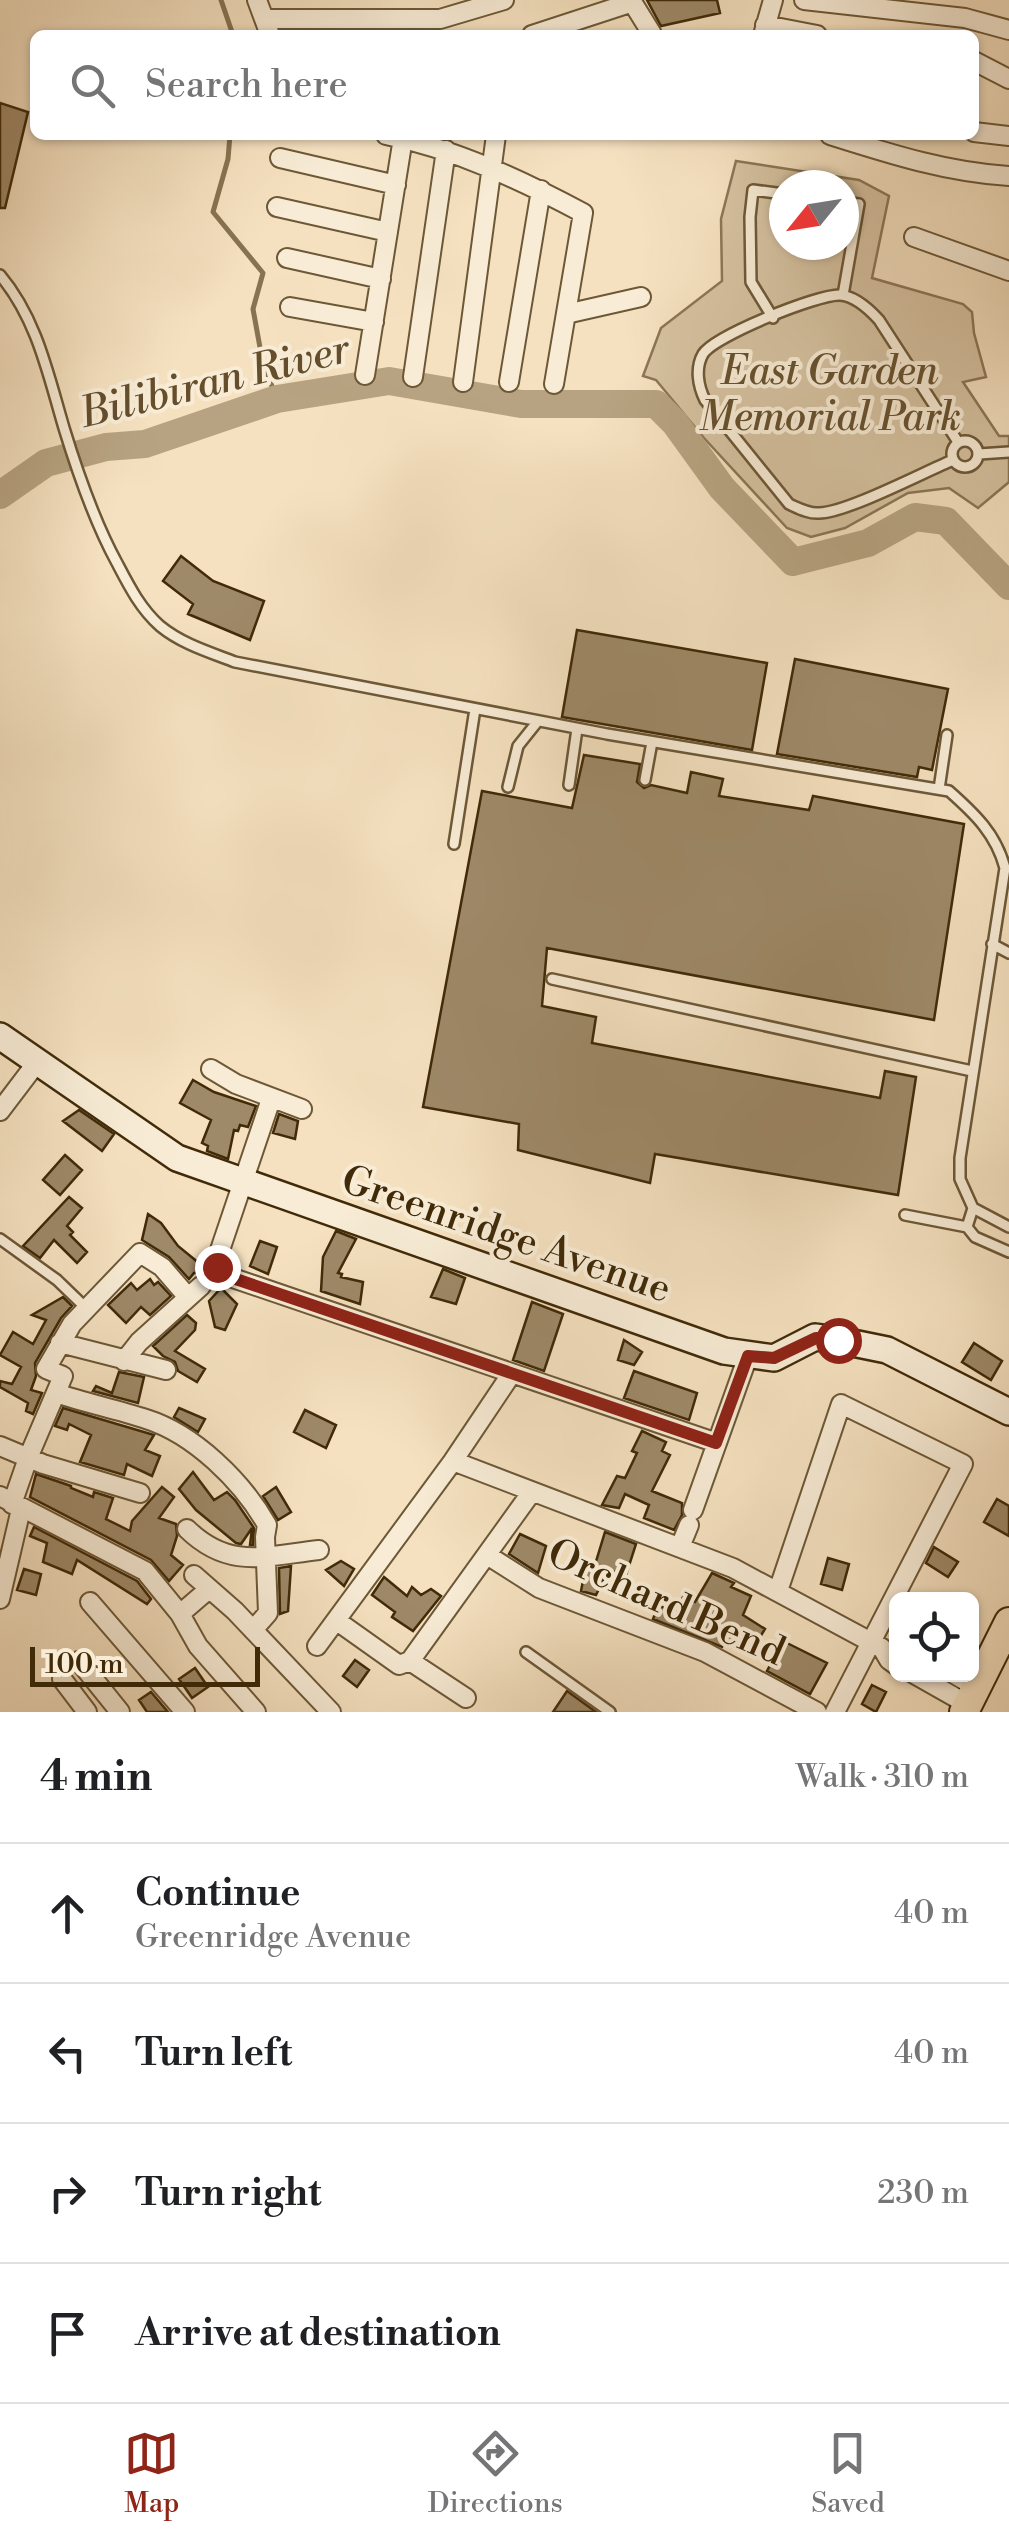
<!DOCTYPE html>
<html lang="en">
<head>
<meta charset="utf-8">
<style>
	body { margin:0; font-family:"Libre Bodoni",serif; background:#f2f2f2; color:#202124 }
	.controls { position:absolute; right:30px; bottom:30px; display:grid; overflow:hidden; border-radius:15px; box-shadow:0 2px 8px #0004 }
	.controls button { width:90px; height:90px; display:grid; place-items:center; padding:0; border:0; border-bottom:2px solid #e0e0e0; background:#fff; color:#202124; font:50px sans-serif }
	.compass { position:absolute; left:769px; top:170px; width:90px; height:90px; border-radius:50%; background:#fff; box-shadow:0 2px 8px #0004; rotate:240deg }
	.scale { position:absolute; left:30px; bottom:25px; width:230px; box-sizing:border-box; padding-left:10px; border:5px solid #402a08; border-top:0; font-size:28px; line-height:35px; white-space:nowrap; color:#402a08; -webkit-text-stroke:8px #f8ecd6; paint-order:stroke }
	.stop { position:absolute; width:30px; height:30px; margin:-22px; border:8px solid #8f2418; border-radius:50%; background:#fff }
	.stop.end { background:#8f2418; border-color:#fff; box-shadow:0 2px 10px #0008 }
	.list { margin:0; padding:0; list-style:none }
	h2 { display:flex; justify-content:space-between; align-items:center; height:130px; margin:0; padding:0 40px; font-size:42px }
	h2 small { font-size:32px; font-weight:400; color:#757577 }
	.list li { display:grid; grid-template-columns:65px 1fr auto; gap:30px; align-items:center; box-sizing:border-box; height:140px; padding:0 40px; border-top:2px solid #e0e0e0 }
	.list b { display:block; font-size:38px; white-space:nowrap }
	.list p { margin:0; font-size:32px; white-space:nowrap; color:#757577 }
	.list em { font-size:32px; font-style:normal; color:#757577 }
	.icon { flex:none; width:55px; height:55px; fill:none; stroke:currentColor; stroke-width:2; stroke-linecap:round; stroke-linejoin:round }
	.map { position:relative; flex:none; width:1009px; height:1712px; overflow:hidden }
	.search { position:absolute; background:#fff; box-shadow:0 2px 8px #0004; left:30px; right:30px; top:30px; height:110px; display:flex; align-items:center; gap:25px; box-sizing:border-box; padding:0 35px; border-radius:15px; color:#757577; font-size:38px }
	.sheet { height:690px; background:#fff }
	nav { display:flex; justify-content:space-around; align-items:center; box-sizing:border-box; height:140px; border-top:2px solid #e0e0e0; background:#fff; font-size:28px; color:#757577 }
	nav a { display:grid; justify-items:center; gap:5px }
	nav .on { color:#8f2418 }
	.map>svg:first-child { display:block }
	.green { fill:#d6c2a1; stroke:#8b7654; stroke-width:2.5; fill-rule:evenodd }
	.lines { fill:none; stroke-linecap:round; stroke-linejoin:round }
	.stream { stroke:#877351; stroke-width:5 }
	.river { stroke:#b7a381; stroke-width:28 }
	.building { fill:#9e8968; stroke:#402a08; stroke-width:2.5 }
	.lane-casing { stroke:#6d5836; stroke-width:14 }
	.street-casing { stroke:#6d5836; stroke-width:22 }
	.secondary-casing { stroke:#402a08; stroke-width:30 }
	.primary-casing { stroke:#402a08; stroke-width:32 }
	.lane { stroke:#f8ecd6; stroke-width:9 }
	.street { stroke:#f8ecd6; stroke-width:18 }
	.secondary { stroke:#f8ecd6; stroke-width:25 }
	.primary { stroke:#f5e1c0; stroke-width:28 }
	.route { stroke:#8f2418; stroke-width:12 }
	.labels { text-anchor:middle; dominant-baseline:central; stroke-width:8; stroke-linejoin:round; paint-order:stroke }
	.park-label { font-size:40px; font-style:italic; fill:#66502e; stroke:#f8ecd6 }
	.street-label { font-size:40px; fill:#402a08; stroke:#f8ecd6 }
	.water-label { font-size:42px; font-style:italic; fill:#644e2c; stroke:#f8ecd6 }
</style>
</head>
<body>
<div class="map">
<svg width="1009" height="1712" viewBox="0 0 1009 1712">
	<rect width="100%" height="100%" fill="#f5e1c0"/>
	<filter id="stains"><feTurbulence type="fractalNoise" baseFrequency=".002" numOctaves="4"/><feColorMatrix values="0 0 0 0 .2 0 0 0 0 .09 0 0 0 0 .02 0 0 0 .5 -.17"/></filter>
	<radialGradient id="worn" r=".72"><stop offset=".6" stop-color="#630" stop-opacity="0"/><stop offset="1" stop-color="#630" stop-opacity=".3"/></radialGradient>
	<path class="green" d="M736,161L859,180L889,196L872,278L963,304L972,312L974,333L986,377L963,382L999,436H1009V482L978,508L949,488L908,493L845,528L811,537L787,528L704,438L656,380L643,376L661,328L722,281L721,219ZM784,185H844V245H784Z"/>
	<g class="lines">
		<path class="stream" d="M221,0L233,35
			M230,135L228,159L213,212L263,273L253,309L263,364L277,399"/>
		<path class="river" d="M0,495L46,463L106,447L145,444L277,399L389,381L521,404H656L675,423L722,488L793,562L868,543L915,517L946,521L1009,586"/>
	</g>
	<path class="building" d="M647,0H717L720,13L661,26Z
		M0,103L28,112L5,208H0Z
		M181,556L213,581L264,601L250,640L188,614L193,604L163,581Z
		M577,630L767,663L752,750L562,717Z
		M795,659L948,689L932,770L919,767L917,777L777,754Z
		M584,755L640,764L637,782L644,788L651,785L687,793L691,772L723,779L719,796L809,810L813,796L964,824L934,1020L547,948L542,1006L596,1017L592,1043L880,1098L885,1071L916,1077L898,1195L655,1154L650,1183L518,1150L519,1124L423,1107L482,791L572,808Z
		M193,1080L214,1092L256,1106L248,1127L240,1125L238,1131L234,1130L228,1159L207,1151L208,1146L202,1143L211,1120L180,1103Z
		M79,1110L114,1134L102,1151L63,1121Z
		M279,1114L298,1121L295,1139L273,1133Z
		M65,1155L82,1170L60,1195L43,1180Z
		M69,1197L82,1208L67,1226L73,1232L70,1235L87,1252L77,1263L54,1240L40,1258L23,1246Z
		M148,1214L161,1223L178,1246L205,1268L206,1272L194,1273L189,1279L169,1257L142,1240Z
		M336,1231L356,1239L338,1273L342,1274L341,1277L363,1282L360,1304L321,1291L323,1257Z
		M260,1241L277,1247L268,1274L250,1266Z
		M443,1269L465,1278L456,1304L431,1297Z
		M150,1279L154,1285L158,1282L171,1296L150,1315L141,1307L126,1323L108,1305L131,1283L137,1290Z
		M221,1288L237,1304L225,1330L215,1327L209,1301Z
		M63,1297L72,1306L61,1318L35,1363L36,1376L31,1390L42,1393L33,1414L26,1411L28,1403L0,1387V1381L12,1384L21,1367L0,1355L13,1332L33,1344L46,1320L32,1315Z
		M532,1302L563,1314L544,1371L513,1360Z
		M187,1315L196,1323L195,1330L175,1351L205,1369L197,1382L178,1371L175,1362L163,1356L153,1346Z
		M624,1340L642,1352L634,1365L618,1360Z
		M974,1343L1002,1361L991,1380L962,1362Z
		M634,1371L697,1393L689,1420L624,1398Z
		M119,1372L144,1377L138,1403L93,1391L96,1386L112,1393Z
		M63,1408L154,1435L145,1450L160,1456L152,1476L127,1464L124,1475L80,1462L91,1435L69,1424L67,1430L55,1426Z
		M179,1408L205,1419L198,1432L174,1417Z
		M305,1410L336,1425L326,1448L294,1432Z
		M642,1431L666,1442L662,1451L670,1455L652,1491L682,1503V1515L674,1530L644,1518L649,1505L625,1494L619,1508L602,1505L617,1476L625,1478L637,1453L632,1451Z
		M193,1472L214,1500L227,1492L235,1500L254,1528L253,1545H250L252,1528L241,1544L236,1543L196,1510L179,1489Z
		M36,1474L71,1486V1488L93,1497L94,1492L113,1498L106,1519L130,1531L132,1521L162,1487L174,1497L159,1518L176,1524L177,1536L171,1555L183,1565L169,1581L151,1560L30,1497Z
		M276,1487L291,1512L278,1520L263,1496Z
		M997,1499L1009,1506V1536L984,1522Z
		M34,1527L137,1581L151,1599L147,1604L77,1560L72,1574L43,1562L47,1543L30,1536Z
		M605,1532L636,1544L626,1575L608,1570L596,1595L581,1591L586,1565L594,1568Z
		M520,1534L546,1546L538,1573L509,1554Z
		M934,1547L958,1562L948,1577L926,1563Z
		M828,1558L849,1564L842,1590L821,1584Z
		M341,1561L354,1569L344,1586L326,1570Z
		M291,1566L288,1611L280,1614L279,1568Z
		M24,1569L41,1574L36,1595L17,1590Z
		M712,1573L734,1583L731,1587L751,1596L743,1615L765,1629L749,1655L725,1640L722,1647L653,1619L658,1606L677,1611L683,1597L695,1602Z
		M384,1577L407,1596L412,1587L421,1595L431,1589L441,1596L413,1631L392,1617L395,1612L372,1595Z
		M783,1641L827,1663L810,1694L767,1671Z
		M355,1660L369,1670L357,1687L343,1676Z
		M195,1668L208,1687L192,1698L179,1679Z
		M872,1685L886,1692L876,1712L862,1704Z
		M567,1691L596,1712H553Z
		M151,1692L168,1712H147L139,1700Z"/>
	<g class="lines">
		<defs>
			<path id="lane" d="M0,275C37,319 48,374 64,428C78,474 94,521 117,563C129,586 140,608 160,626C182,644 209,652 235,662L607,734L949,791C975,814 996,834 1005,868L960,1158V1179L973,1208L1009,1227
				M843,295L859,204L844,202
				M773,318L751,282L750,217L753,190L784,194
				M952 454a13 13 0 1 1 26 0a13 13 0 1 1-26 0Z
				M979,454L1009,452
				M953,460C924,472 846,513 819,513C809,514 798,508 789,504L705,400C698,386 695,368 703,354C714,336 818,294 840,295C855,296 869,309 879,320L958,442
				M645,780L652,742
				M569,785L577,729
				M508,787L518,746L538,721
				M939,789L947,735
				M454,844L475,709
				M992,944L1009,953
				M552,979L972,1071
				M973,1208L967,1227L975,1237L1009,1252
				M905,1215L967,1227
				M0,1239L57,1280L87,1309
				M526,1652L610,1712"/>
			<path id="street" d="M257,0L270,35
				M631,0L652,34
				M804,0L965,18L1009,30
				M264,19H440L504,0
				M765,25L817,35
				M532,35L633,2
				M763,35L773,0
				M974,61L1009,79
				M974,132L1009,136
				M386,135C455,149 521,180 583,213L554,384
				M830,135C890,154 946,172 1009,176
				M280,158L396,185
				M277,207L388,232
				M914,237L1009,271
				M287,258L381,279
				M290,307L374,322
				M566,314L641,297
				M365,375L403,138
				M413,377L446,150
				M463,382L496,135
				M509,382L541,190
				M211,1069L236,1084L302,1109
				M271,1099L218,1256L217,1267L221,1274L717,1443
				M0,1111L38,1061
				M60,1343L166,1370
				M124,1361L139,1342L201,1286
				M56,1393C85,1403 116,1409 146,1419C194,1434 242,1481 267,1525L265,1537L268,1613L253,1630
				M0,1446L43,1464L140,1493
				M453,1461L733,1568L882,1648L889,1660L896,1665
				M0,1496L145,1571L180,1614L198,1646L256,1712
				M12,1504L28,1458L63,1376L46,1369L72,1324L140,1253L162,1267L187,1296
				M693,1510L748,1356
				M187,1529C229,1570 265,1556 319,1550
				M680,1547L689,1525
				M487,1555L539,1588L705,1652L817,1712
				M194,1575L235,1611L331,1712
				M778,1591L841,1404L963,1464L835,1712
				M0,1599L21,1509
				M90,1602L185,1712
				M180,1614L209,1589
				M337,1621L399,1665L410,1661L466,1698
				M317,1646L453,1461L512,1373
				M79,1661L120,1712
				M410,1661L531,1493
				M914,1674L967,1704
				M954,1674L976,1687
				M62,1679L87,1712"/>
			<path id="secondary" d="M0,1036L177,1158L724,1351L774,1358L815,1337L838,1340L887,1350L1009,1412"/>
			<path id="primary" d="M964,1712L1009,1622"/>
		</defs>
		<use href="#lane" class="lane-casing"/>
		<use href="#street" class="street-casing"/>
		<use href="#secondary" class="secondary-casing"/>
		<use href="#primary" class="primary-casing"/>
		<use href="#lane" class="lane"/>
		<use href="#street" class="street"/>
		<use href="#secondary" class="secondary"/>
		<use href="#primary" class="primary"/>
	</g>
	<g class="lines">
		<path class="route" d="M217,1267L221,1274L716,1443L748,1356L774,1358L816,1338L838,1340"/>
	</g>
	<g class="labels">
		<g class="park-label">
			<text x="830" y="372">East Garden<tspan x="830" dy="46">Memorial Park</tspan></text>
		</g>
		<g class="street-label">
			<text transform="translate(506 1235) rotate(19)">Greenridge Avenue</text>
			<text transform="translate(666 1603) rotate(24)">Orchard Bend</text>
		</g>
		<g class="water-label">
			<text transform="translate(215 382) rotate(-14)">Bilibiran River</text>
		</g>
	</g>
	<rect width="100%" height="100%" filter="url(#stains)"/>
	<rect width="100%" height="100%" fill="url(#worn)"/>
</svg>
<div class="controls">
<button><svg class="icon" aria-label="locate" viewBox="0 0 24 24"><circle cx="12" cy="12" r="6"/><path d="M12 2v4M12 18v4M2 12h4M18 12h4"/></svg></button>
</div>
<svg class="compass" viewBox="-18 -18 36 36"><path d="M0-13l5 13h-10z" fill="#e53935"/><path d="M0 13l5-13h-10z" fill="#757577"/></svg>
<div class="scale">100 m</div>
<div class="stop" style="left:838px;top:1340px"></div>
<div class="stop end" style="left:217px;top:1267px"></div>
<div class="search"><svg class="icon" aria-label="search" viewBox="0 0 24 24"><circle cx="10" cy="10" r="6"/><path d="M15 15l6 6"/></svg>Search here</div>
</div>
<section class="sheet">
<h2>4 min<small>Walk · 310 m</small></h2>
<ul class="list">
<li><svg class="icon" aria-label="ahead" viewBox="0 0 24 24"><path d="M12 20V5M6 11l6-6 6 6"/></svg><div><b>Continue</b><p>Greenridge Avenue</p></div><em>40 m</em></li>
<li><svg class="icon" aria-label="left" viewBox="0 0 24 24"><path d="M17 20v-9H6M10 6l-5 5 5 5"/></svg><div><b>Turn left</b></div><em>40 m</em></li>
<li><svg class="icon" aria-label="right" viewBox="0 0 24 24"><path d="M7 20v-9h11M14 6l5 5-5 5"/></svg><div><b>Turn right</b></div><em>230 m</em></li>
<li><svg class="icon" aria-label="arrive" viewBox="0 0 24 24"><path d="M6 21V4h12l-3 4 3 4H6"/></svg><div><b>Arrive at destination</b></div></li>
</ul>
</section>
<nav>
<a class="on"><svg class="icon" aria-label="map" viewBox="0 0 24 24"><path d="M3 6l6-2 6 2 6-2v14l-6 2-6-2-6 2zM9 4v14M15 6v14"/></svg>Map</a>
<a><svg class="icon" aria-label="directions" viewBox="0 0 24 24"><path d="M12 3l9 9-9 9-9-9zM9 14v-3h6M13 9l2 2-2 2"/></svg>Directions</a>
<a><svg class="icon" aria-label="saved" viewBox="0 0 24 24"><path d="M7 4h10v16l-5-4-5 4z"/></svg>Saved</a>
</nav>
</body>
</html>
